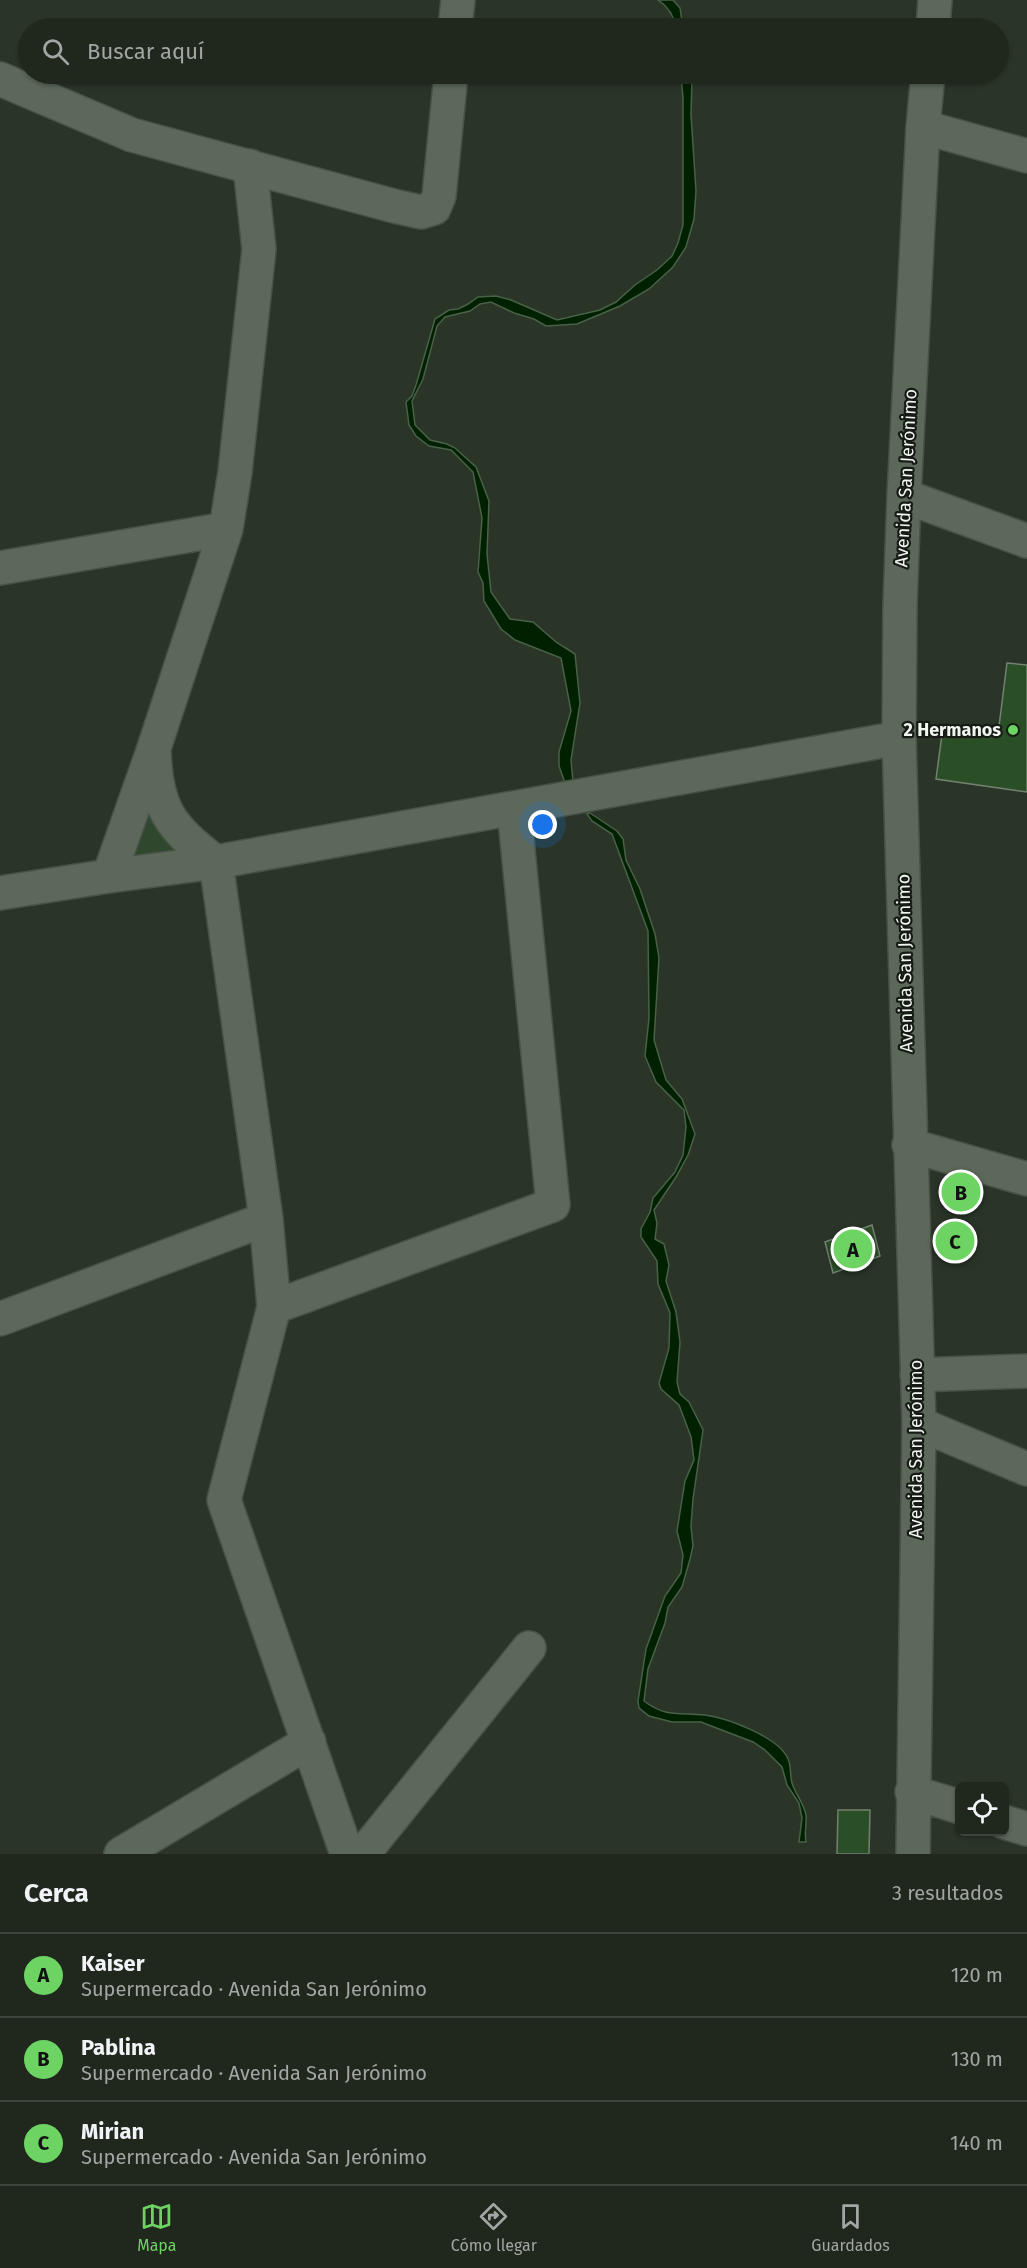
<!DOCTYPE html>
<html lang="es">
<head>
<meta charset="utf-8">
<style>
	body { margin:0; font-family:"Fira Sans",sans-serif; background:#283027; color:#f1f3f6 }
	.controls { position:absolute; right:18px; bottom:18px; display:grid; overflow:hidden; border-radius:9px; box-shadow:0 2px 4px #0004 }
	.controls button { width:54px; height:54px; display:grid; place-items:center; padding:0; border:0; border-bottom:2px solid #3d443c; background:#20281e; color:#f1f3f6; font:30px sans-serif }
	.you { position:absolute; left:543px; top:825px; width:21px; height:21px; margin:-15px; border:4px solid #fff; border-radius:50%; background:#1a73e8; box-shadow:0 0 0 9px #1a73e833 }
	.badge { display:grid; place-items:center; width:39px; height:39px; border-radius:50%; background:#6dd362; color:#111; font-size:20px; font-weight:700 }
	.pin { position:absolute; translate:-50% -50%; border:3px solid #fff; box-shadow:0 2px 6px #0006 }
	.list { margin:0; padding:0; list-style:none }
	h2 { display:flex; justify-content:space-between; align-items:center; height:78px; margin:0; padding:0 24px; font-size:26px }
	h2 small { font-size:20px; font-weight:400; color:#a2a6a4 }
	.list li { display:grid; grid-template-columns:39px 1fr auto; gap:18px; align-items:center; box-sizing:border-box; height:84px; padding:0 24px; border-top:2px solid #3d443c }
	.list b { display:block; font-size:22px; white-space:nowrap }
	.list p { margin:0; font-size:20px; white-space:nowrap; color:#a2a6a4 }
	.list em { font-size:20px; font-style:normal; color:#a2a6a4 }
	.icon { flex:none; width:33px; height:33px; fill:none; stroke:currentColor; stroke-width:2; stroke-linecap:round; stroke-linejoin:round }
	.map { position:relative; flex:none; width:1027px; height:1854px; overflow:hidden }
	.search { position:absolute; background:#20281e; box-shadow:0 2px 4px #0004; left:18px; right:18px; top:18px; height:66px; display:flex; align-items:center; gap:15px; box-sizing:border-box; padding:0 21px; border-radius:33px; color:#a2a6a4; font-size:22px }
	.sheet { height:330px; background:#20281e }
	nav { display:flex; justify-content:space-around; align-items:center; box-sizing:border-box; height:84px; border-top:2px solid #3d443c; background:#20281e; font-size:16px; color:#a2a6a4 }
	nav a { display:grid; justify-items:center; gap:3px }
	nav .on { color:#6dd362 }
	.map>svg:first-child { display:block }
	.green { fill:#2f472c }
	.water { fill:#002100; stroke:#486148; stroke-width:1.5 }
	.building { fill:#2a4f26; stroke:#738072; stroke-width:1.5 }
	.lines { fill:none; stroke-linecap:round; stroke-linejoin:round }
	.minor-casing { stroke:#475146; stroke-width:36 }
	.minor { stroke:#5c685a; stroke-width:33 }
	.poi-dot { fill:#6dd362; stroke:#161b15; stroke-width:2 }
	.labels { text-anchor:middle; dominant-baseline:central; stroke-width:4.5; stroke-linejoin:round; paint-order:stroke }
	.street-label { font-size:18px; fill:#f0f7ef; stroke:#161b15 }
	.poi-label { font-size:18px; font-weight:bold; fill:#f0f7ef; stroke:#161b15; text-anchor:end }
</style>
</head>
<body>
<div class="map">
<svg width="1027" height="1854" viewBox="0 0 1027 1854">
	<rect width="100%" height="100%" fill="#2a3528"/>
	<path class="green" d="M146,796L190,854L132,862L126,855Z"/>
	<path class="water" d="M658,0H673L680,8L683,28H676C674,16 669,7 658,0Z
		M681,74H691L692,79L691,115L696,191L694,219L686,247L673,267L649,289L620,306L577,324L546,326L534,319L514,313L491,302L480,304L470,311L445,317L437,326L423,379L412,401L415,425L430,440L447,444L455,448L476,467L489,501L487,554L491,592L510,619L533,622L556,642L575,654L580,703L571,760L573,782L565,783L559,766V752L571,711L561,658L515,640L501,629L484,601L483,583L478,572L482,518L473,472L451,450L429,446L416,436L409,425L406,402L412,396L416,385L435,319L449,310L458,309L468,304L478,297L496,296L511,300L557,320L600,310L616,302L635,285L657,270L672,256L678,243L683,225V98Z
		M590,813L617,831L623,839L626,860L640,889L655,934L659,958L654,1040L666,1080L682,1099L695,1134L688,1155L676,1177L654,1210L657,1223L655,1239L664,1244L669,1265L666,1281L676,1312L680,1342L677,1382L680,1394L689,1402L703,1430L693,1499L691,1526L693,1546L690,1559L682,1587L668,1607L665,1623L648,1669L644,1701C666,1718 680,1712 705,1715C727,1718 779,1737 788,1759C792,1767 789,1777 793,1786C797,1796 804,1804 806,1815C807,1824 804,1833 806,1842H799L802,1818L799,1803L787,1785L782,1767L765,1750L753,1742L701,1722H672L649,1716L639,1708L638,1701L646,1649L665,1596L681,1573L683,1555L677,1531L685,1481L694,1460L691,1437L679,1405L661,1389L659,1383L669,1348L670,1313L658,1284L657,1261L641,1237V1229L650,1212L653,1198L675,1172L683,1155L686,1127L684,1110L656,1082L645,1056L649,1018L648,931L612,834L592,821L587,814Z"/>
	<path class="building" d="M1007,663L1027,665V792L936,779L943,727L998,734Z
		M872,1225L880,1256L833,1273L825,1242Z
		M838,1810H870L869,1854H837Z"/>
	<g class="lines">
		<defs>
			<path id="minor" d="M455,28L458,0
				M933,28L935,0
				M0,79L132,135L394,206L421,212L434,208L439,196L451,74
				M923,127L1027,156
				M904,496L1027,541
				M0,568L226,529
				M154,748C155,806 169,828 216,862L266,1219L274,1307L224,1500L347,1854
				M109,876L154,748L226,529L235,472L259,249L250,166
				M0,893L109,876L216,862L899,738
				M909,1145L1027,1179
				M274,1307L553,1205L514,809
				M0,1319L266,1219
				M917,1375L1027,1371
				M919,1424L1027,1469
				M912,1792L960,1807
				M1004,1822L1027,1829
				M121,1854L309,1742
				M363,1854L529,1648
				M913,1854L919,1424L899,738L900,606L904,496L923,127L928,74"/>
		</defs>
		<use href="#minor" class="minor-casing"/>
		<use href="#minor" class="minor"/>
	</g>
	<circle class="poi-dot" cx="1013" cy="730" r="6"/>
	<g class="labels">
		<g class="street-label">
			<text transform="translate(906 478) rotate(-87)">Avenida San Jerónimo</text>
			<text transform="translate(905 963) rotate(-91)">Avenida San Jerónimo</text>
			<text transform="translate(916 1449) rotate(-90)">Avenida San Jerónimo</text>
		</g>
		<g class="poi-label">
			<text x="1001" y="730">2 Hermanos</text>
		</g>
	</g>
</svg>
<div class="controls">
<button><svg class="icon" aria-label="locate" viewBox="0 0 24 24"><circle cx="12" cy="12" r="6"/><path d="M12 2v4M12 18v4M2 12h4M18 12h4"/></svg></button>
</div>
<div class="you"></div>
<div class="pin badge" style="left:853px;top:1249px">A</div>
<div class="pin badge" style="left:961px;top:1192px">B</div>
<div class="pin badge" style="left:955px;top:1241px">C</div>
<div class="search"><svg class="icon" aria-label="search" viewBox="0 0 24 24"><circle cx="10" cy="10" r="6"/><path d="M15 15l6 6"/></svg>Buscar aquí</div>
</div>
<section class="sheet">
<h2>Cerca<small>3 resultados</small></h2>
<ul class="list">
<li><span class="badge">A</span><div><b>Kaiser</b><p>Supermercado · Avenida San Jerónimo</p></div><em>120 m</em></li>
<li><span class="badge">B</span><div><b>Pablina</b><p>Supermercado · Avenida San Jerónimo</p></div><em>130 m</em></li>
<li><span class="badge">C</span><div><b>Mirian</b><p>Supermercado · Avenida San Jerónimo</p></div><em>140 m</em></li>
</ul>
</section>
<nav>
<a class="on"><svg class="icon" aria-label="map" viewBox="0 0 24 24"><path d="M3 6l6-2 6 2 6-2v14l-6 2-6-2-6 2zM9 4v14M15 6v14"/></svg>Mapa</a>
<a><svg class="icon" aria-label="directions" viewBox="0 0 24 24"><path d="M12 3l9 9-9 9-9-9zM9 14v-3h6M13 9l2 2-2 2"/></svg>Cómo llegar</a>
<a><svg class="icon" aria-label="saved" viewBox="0 0 24 24"><path d="M7 4h10v16l-5-4-5 4z"/></svg>Guardados</a>
</nav>
</body>
</html>
